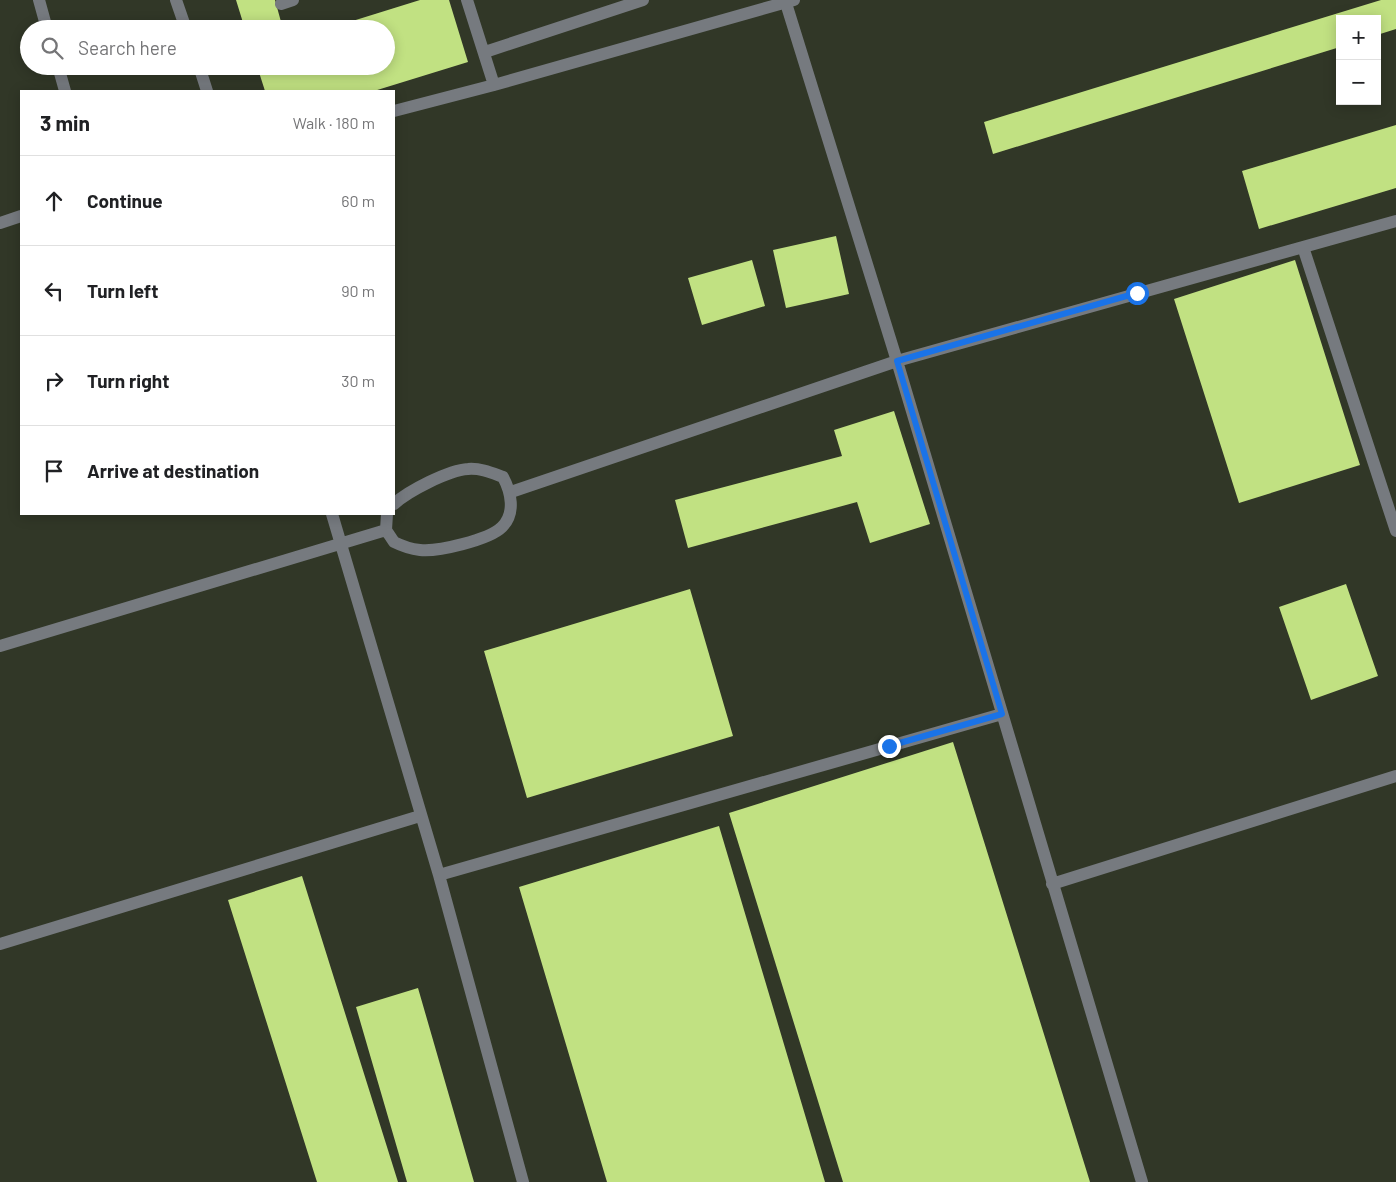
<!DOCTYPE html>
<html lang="en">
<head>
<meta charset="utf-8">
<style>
	body { margin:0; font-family:Barlow,sans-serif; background:#f6f6f6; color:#202124 }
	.controls { position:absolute; right:15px; top:15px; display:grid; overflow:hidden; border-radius:0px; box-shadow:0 2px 12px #0003 }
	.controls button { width:45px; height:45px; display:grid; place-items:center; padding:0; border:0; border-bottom:1px solid #e0e0e0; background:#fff; color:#202124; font:25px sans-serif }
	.stop { position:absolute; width:15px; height:15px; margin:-11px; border:4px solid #1a73e8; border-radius:50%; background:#fff }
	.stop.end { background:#1a73e8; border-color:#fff; box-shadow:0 1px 5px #0008 }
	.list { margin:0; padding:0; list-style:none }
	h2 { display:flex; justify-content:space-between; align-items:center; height:65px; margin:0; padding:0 20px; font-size:21px }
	h2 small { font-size:16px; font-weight:400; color:#757577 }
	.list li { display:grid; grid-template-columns:32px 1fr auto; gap:15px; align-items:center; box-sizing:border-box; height:90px; padding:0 20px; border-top:1px solid #e0e0e0 }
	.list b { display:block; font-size:19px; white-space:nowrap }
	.list em { font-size:16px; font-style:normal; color:#757577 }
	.icon { flex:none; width:28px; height:28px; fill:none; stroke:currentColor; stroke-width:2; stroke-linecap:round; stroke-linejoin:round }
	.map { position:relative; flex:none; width:1396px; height:1182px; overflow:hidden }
	.search { position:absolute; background:#fff; box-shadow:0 2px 12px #0003; left:20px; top:20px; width:375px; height:55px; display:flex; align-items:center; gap:12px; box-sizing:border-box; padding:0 18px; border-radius:28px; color:#757577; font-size:19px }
	.panel { position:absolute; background:#fff; box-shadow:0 2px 12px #0003; left:20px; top:90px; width:375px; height:425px; border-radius:0px }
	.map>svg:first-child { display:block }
	.built { fill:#313727; fill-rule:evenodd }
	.building { fill:#c1e182 }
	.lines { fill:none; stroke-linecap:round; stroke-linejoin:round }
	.minor { stroke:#767a7f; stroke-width:12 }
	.route { stroke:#1a73e8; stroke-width:6 }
</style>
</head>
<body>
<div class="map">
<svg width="1396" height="1182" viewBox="0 0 1396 1182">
	<rect width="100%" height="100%" fill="#292d23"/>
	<path class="built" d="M0,0H1396V1182H0ZM1340,19H1377V101H1340ZM29,29H386V66H29ZM21,91H394V514H21Z"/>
	<path class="building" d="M236,0H275L283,29H245Z
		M420,0H449L468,62L374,91H265L257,66H386V29L330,28Z
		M1381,0H1396V29L1377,35V19H1340V47L993,154L984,122Z
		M1396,125V188L1259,229L1242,171Z
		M836,236L849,294L786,308L773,250Z
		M752,260L765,306L702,325L688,278Z
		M1295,260L1360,465L1239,503L1174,299Z
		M894,411L930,524L870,543L857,502L688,548L675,500L842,456L834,430Z
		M1346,584L1378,676L1311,700L1279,607Z
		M690,589L733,736L527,798L484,651Z
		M953,742L1090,1182H843L729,813Z
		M719,826L825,1182H607L519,887Z
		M302,876L398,1182H317L228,900Z
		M418,988L474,1182H407L356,1007Z"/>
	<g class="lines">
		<path class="minor" d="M39,0L47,29
			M176,0L186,29
			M467,0L494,85
			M785,0L897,361L1142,1182
			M281,4L293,0
			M485,52L643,0
			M58,66L65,91
			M199,66L207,91
			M394,111L494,85L794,0
			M0,223L21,216
			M1303,247L1396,531
			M511,492L897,361L1396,221
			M332,514L439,875L523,1182
			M386,530L394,542C402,546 411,549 420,550C437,552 489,540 502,527C516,513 511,492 503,477C492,473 481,468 468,469C449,470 408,491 394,504
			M0,646L386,530L387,514
			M439,875L1002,714
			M1052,884L1396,776
			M0,944L420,816"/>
	</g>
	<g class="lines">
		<path class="route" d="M889,746L1002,714L897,361L1137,293"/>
	</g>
</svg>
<div class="controls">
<button>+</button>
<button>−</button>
</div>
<div class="stop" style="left:1137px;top:293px"></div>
<div class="stop end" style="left:889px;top:746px"></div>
<div class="search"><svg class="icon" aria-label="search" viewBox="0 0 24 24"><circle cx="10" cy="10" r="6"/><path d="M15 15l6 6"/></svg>Search here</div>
<section class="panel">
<h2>3 min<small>Walk · 180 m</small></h2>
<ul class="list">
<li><svg class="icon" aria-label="ahead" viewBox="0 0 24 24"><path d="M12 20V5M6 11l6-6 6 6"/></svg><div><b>Continue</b></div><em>60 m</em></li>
<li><svg class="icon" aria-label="left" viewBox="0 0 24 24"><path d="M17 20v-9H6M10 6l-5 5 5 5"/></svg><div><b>Turn left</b></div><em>90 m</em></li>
<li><svg class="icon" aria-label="right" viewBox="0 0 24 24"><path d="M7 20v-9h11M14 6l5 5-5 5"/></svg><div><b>Turn right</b></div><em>30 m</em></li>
<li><svg class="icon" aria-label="arrive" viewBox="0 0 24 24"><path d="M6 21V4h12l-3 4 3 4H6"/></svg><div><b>Arrive at destination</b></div></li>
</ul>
</section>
</div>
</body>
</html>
